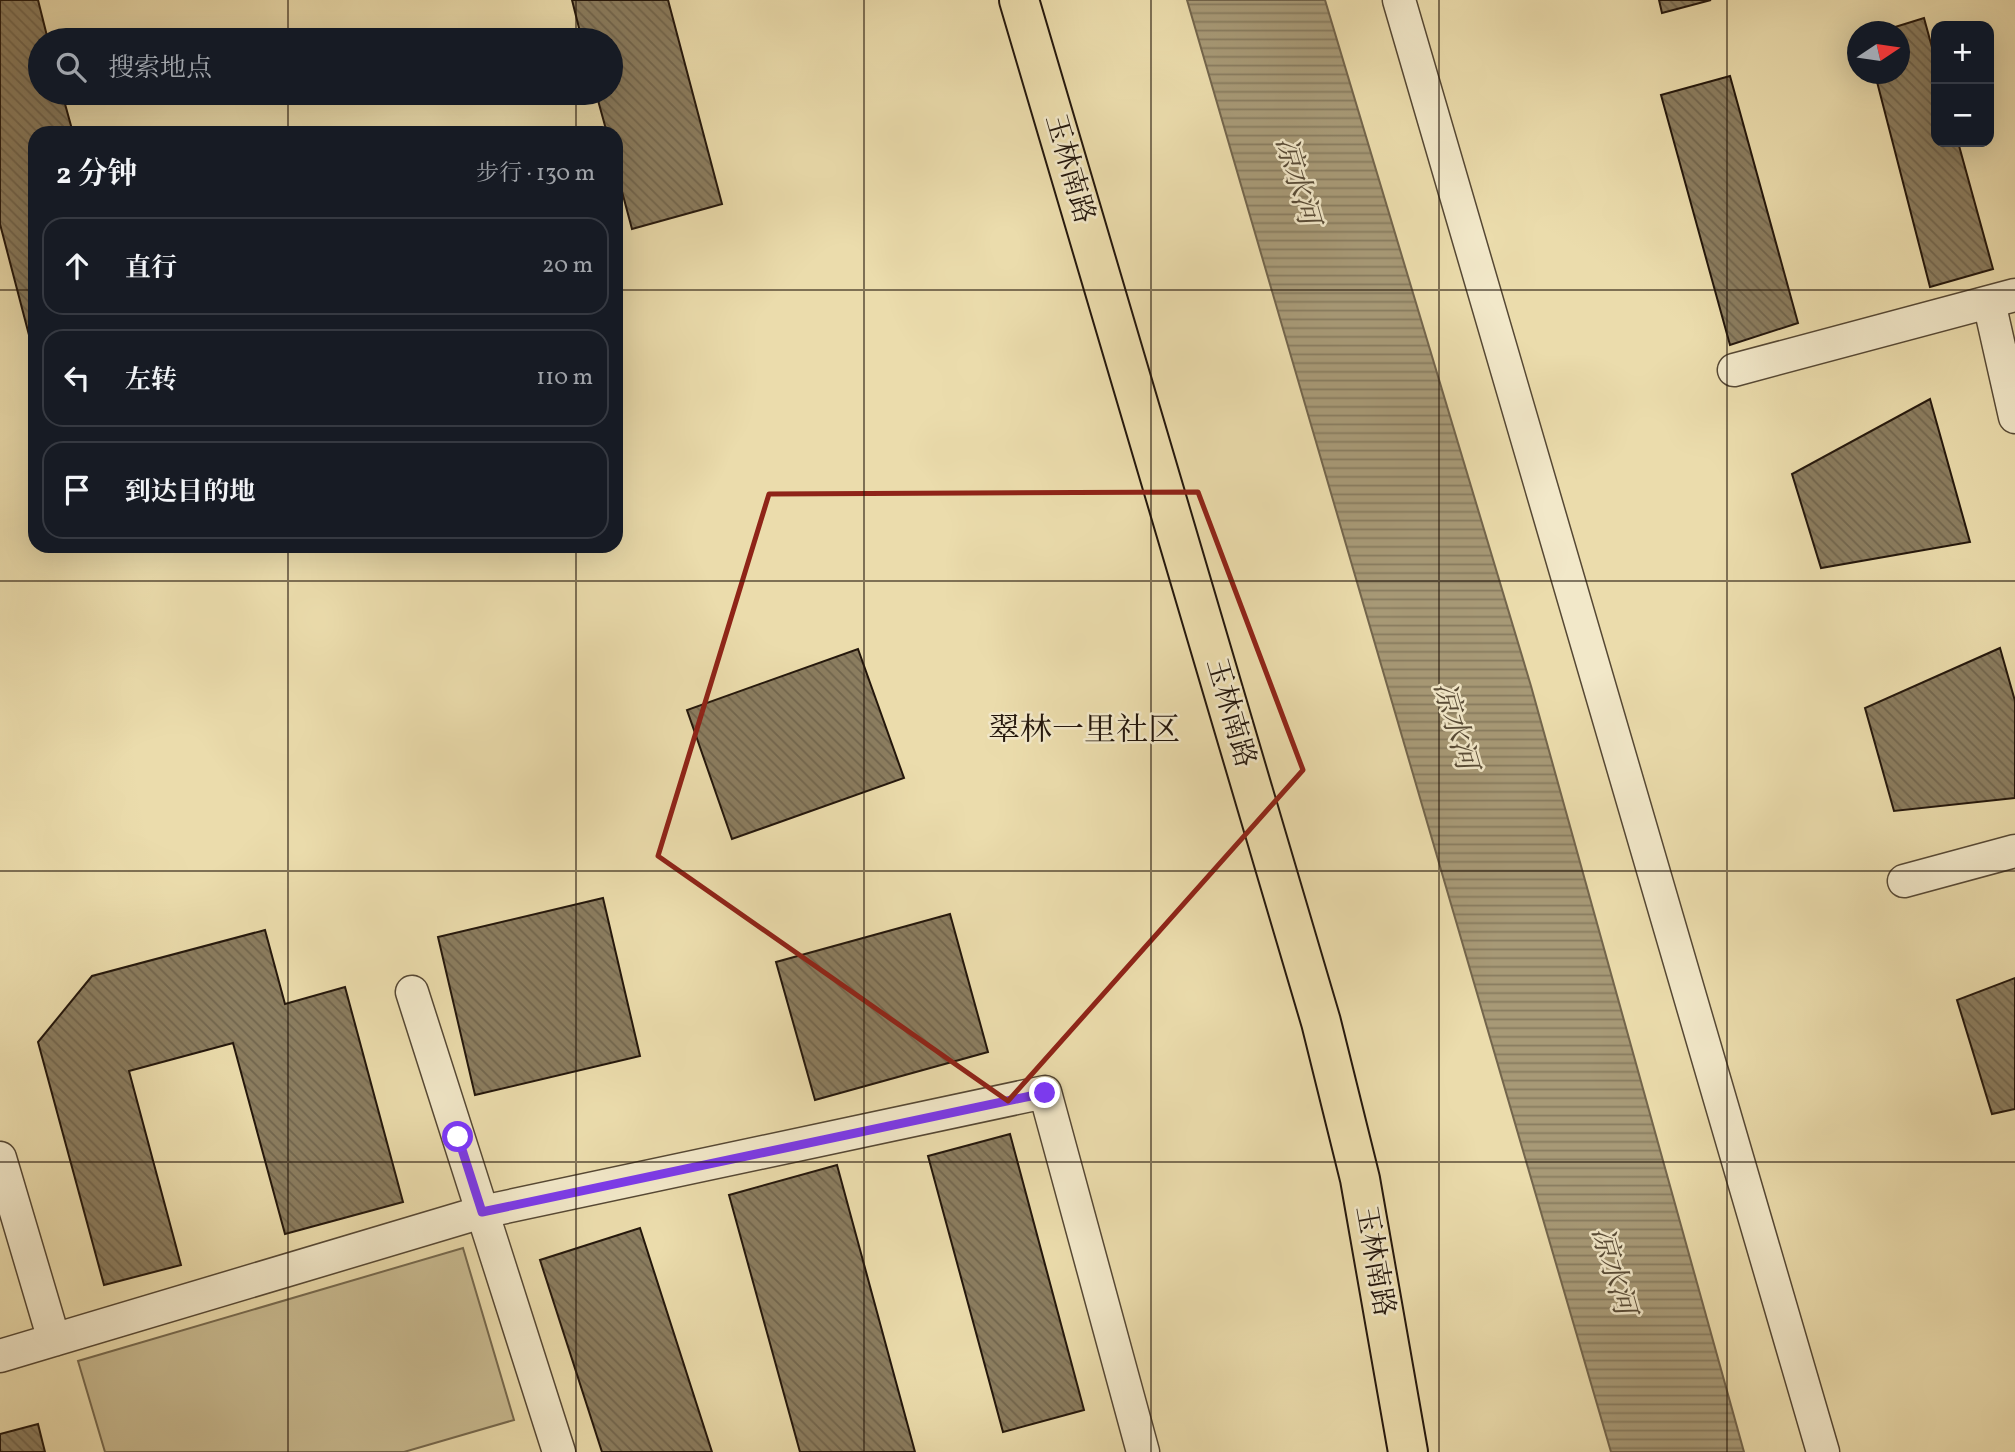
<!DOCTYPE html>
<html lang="zh">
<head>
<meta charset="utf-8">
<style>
	body { margin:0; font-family:Vollkorn,"Noto Serif SC",serif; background:#20242c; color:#f1f3f6 }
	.controls { position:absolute; right:21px; top:21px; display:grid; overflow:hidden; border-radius:14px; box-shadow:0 7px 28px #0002 }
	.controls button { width:63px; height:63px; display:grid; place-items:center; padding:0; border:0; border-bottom:2px solid #363941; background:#171b24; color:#f1f3f6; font:35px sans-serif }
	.compass { position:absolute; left:1847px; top:21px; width:63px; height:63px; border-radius:50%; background:#171b24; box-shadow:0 7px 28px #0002; rotate:77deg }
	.stop { position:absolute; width:21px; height:21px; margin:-16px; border:5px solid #7c3aed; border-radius:50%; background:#fff }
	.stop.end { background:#7c3aed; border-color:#fff; box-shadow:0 2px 7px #0008 }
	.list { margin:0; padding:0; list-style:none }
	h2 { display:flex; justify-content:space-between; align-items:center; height:91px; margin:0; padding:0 28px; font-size:30px }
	h2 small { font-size:23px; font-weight:400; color:#9ea1a6 }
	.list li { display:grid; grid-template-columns:46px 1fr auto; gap:21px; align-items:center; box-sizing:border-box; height:98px; margin:0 14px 14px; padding:0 14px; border:2px solid #363941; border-radius:21px }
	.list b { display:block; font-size:26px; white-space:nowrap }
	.list em { font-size:23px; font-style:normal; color:#9ea1a6 }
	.icon { flex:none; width:38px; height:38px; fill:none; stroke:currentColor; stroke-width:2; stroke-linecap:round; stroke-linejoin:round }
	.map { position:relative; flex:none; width:2015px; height:1452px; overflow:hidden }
	.search { position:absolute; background:#171b24; box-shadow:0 7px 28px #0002; left:28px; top:28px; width:595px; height:77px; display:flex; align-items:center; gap:18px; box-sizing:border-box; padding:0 24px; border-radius:38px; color:#9ea1a6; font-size:26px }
	.panel { position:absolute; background:#171b24; box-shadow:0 7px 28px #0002; left:28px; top:126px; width:595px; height:427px; border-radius:21px }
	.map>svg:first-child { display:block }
	.park { fill:#c9bb91; stroke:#76694e; stroke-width:2 }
	.water { fill:url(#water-rules); stroke:#73654c; stroke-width:2 }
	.building { fill:url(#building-back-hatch); stroke:#24170c; stroke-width:2 }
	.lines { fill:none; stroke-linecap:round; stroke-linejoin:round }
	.minor-casing { stroke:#564834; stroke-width:35 }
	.major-casing { stroke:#24170c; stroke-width:42 }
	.minor { stroke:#f2e8c9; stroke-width:32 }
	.major { stroke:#ebdcac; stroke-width:38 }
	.route { stroke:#7c3aed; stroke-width:9 }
	.marked { fill:none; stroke:#8f2418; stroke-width:5; stroke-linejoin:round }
	.grid { fill:none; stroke:#24170c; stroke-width:2; stroke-opacity:0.55 }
	.labels { text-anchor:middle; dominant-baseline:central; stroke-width:5; stroke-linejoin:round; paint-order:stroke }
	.street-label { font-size:28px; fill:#24170c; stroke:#f2e8c9 }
	.water-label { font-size:30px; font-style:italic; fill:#584b36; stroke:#f2e8c9 }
	.quarter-label { font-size:32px; fill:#24170c; stroke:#f2e8c9 }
</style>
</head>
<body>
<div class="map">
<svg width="2015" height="1452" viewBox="0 0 2015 1452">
	<defs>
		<pattern id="water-rules" width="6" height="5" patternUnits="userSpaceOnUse" patternTransform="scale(1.75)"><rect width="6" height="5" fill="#a79976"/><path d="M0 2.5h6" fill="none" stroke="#887c5f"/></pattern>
		<pattern id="building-back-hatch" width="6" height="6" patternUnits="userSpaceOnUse" patternTransform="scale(1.75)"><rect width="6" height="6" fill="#8b7d5f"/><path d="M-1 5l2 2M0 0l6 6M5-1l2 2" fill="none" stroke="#71654d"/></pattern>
	</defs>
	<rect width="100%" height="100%" fill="#ebdcac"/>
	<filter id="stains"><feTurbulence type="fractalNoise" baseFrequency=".00286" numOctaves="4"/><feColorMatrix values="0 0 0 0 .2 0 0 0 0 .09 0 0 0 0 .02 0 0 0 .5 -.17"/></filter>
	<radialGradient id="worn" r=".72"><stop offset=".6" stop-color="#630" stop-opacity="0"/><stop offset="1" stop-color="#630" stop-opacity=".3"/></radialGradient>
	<path class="park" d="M463,1248L514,1420L404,1452H105L78,1361Z"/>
	<path class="water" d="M1187,0H1325L1531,686L1744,1452H1611Z"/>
	<path class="building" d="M0,0H38L48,40H40V93H62L73,133H35V358L0,224Z
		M572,0H668L722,204L632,229L616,169V133H607L596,93H611V40H582Z
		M1659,0H1711L1662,13Z
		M1924,18L1936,62V142H1958L1993,269L1930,287L1875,74H1899V32H1879Z
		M1730,76L1798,323L1730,345L1661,95Z
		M1930,399L1970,542L1821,568L1792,474Z
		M2000,648L2015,701V798L1894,811L1865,708Z
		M858,649L904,778L732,839L687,710Z
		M603,898L640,1056L475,1095L438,937Z
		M950,914L988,1052L815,1100L776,962Z
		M265,930L285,1004L345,987L403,1202L285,1234L233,1043L129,1071L181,1265L104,1285L38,1042L92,976Z
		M2015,978V1109L1992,1114L1957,1000Z
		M1010,1134L1084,1410L1003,1432L928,1156Z
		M837,1165L915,1452H800L729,1195Z
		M640,1228L712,1452H602L540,1260Z
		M38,1424L45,1452H0V1434Z"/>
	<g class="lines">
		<defs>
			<path id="minor" d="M1399,0L1823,1452
				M1989,302L2015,417
				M1734,370L2015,295
				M1904,881L2015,851
				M412,992L559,1452
				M0,1158L54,1340
				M0,1356L482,1212L1045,1092L1143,1452"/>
			<path id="major" d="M1019,0L1321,1022L1360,1179L1408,1452"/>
		</defs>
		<use href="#minor" class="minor-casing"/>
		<use href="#major" class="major-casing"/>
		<use href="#minor" class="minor"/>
		<use href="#major" class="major"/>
	</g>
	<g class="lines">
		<path class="route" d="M458,1137L482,1212L1045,1093"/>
	</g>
	<path class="marked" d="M1198,492L1303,770L1008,1101L658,856L769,494Z"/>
	<path class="grid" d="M288,0V40M576,0V40M864,0V1452M1151,0V1452M1439,0V1452M1727,0V1452M288,93V133M576,93V133M0,290H35M616,290H2015M288,546V1452M576,546V1452M0,581H2015M0,871H2015M0,1162H2015"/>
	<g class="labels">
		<g class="street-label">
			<text transform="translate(1069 169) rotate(74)">玉林南路</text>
			<text transform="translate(1230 713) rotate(74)">玉林南路</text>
			<text transform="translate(1374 1261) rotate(80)">玉林南路</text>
		</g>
		<g class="water-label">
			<text transform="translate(1296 181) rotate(74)">凉水河</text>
			<text transform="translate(1454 726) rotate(74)">凉水河</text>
			<text transform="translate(1612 1271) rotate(74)">凉水河</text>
		</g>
		<g class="quarter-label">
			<text x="1084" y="732">翠林一里社区</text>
		</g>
	</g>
	<rect width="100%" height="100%" filter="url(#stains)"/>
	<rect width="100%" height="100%" fill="url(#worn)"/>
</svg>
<div class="controls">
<button>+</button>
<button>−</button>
</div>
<svg class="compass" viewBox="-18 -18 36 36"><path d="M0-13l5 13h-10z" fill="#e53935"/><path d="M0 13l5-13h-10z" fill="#9ea1a6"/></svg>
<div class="stop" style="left:458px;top:1137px"></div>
<div class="stop end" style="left:1045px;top:1093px"></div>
<div class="search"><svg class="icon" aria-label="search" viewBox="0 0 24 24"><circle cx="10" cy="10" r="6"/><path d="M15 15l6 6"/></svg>搜索地点</div>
<section class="panel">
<h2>2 分钟<small>步行 · 130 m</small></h2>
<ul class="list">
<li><svg class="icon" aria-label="ahead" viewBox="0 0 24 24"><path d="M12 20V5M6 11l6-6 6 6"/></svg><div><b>直行</b></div><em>20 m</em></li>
<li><svg class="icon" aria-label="left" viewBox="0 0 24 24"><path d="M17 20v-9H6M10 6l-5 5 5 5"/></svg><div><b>左转</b></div><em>110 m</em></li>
<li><svg class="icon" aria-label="arrive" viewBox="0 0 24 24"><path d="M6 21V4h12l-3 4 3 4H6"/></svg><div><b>到达目的地</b></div></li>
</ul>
</section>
</div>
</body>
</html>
